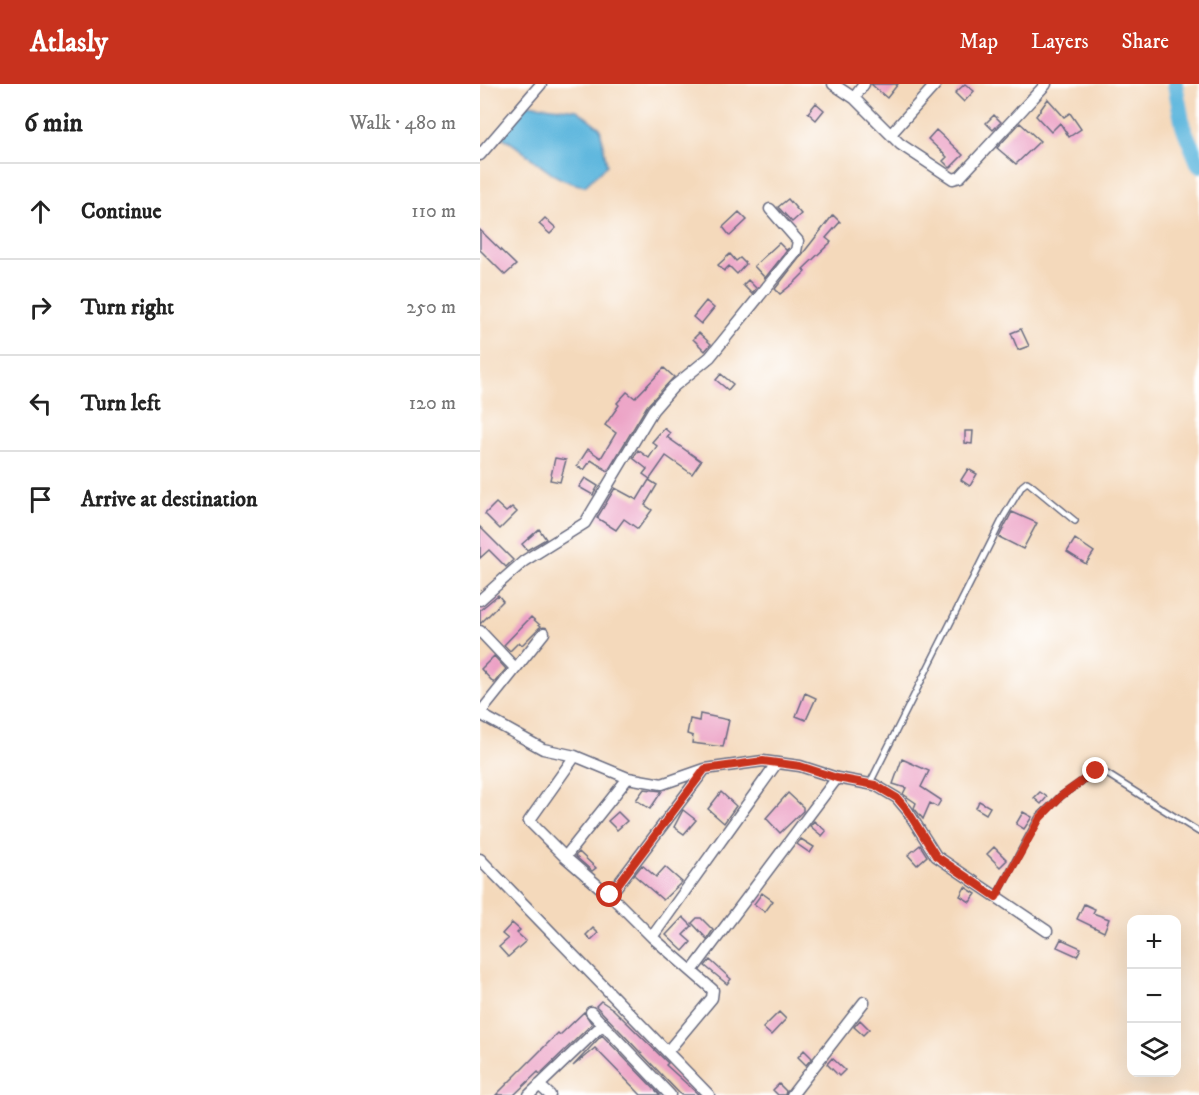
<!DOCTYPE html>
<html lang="en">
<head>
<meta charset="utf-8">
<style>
	body { margin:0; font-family:"IM FELL DW Pica",serif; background:#f6f6f6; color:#222 }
	.controls { position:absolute; right:18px; bottom:18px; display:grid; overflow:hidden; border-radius:12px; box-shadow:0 6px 24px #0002 }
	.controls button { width:54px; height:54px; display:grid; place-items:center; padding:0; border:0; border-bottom:2px solid #e0e0e0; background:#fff; color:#222; font:30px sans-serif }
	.stop { position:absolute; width:18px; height:18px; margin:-14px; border:4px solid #c8321e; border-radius:50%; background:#fff }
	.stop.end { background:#c8321e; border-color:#fff; box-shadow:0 2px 6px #0008 }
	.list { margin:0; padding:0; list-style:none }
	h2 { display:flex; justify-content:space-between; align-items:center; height:78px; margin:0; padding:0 24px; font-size:26px }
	h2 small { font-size:20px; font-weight:400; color:#767676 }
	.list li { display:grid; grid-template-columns:39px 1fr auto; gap:18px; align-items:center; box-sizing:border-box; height:96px; padding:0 24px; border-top:2px solid #e0e0e0 }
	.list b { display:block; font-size:22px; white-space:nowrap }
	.list em { font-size:20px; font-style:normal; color:#767676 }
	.icon { flex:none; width:33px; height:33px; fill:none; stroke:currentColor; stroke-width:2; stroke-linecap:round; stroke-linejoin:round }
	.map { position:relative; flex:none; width:719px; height:1011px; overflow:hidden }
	header { display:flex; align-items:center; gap:36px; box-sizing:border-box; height:84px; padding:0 30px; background:#c8321e; color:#fff }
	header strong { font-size:28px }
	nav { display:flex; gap:33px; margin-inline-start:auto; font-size:21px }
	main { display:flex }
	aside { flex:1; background:#fff }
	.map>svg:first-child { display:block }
	.water { fill:#61b8de; stroke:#3e749e; stroke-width:1.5 }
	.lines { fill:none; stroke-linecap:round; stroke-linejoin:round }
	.river { stroke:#61b8de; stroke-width:16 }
	.building { fill:#eca1c5 }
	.service-casing { stroke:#676a7f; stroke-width:8 }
	.minor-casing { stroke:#676a7f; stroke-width:13 }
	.service { stroke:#fff; stroke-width:5 }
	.minor { stroke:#fff; stroke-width:10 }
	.route { stroke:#c8321e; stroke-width:8 }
</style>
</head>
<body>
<header>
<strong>Atlasly</strong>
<nav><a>Map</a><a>Layers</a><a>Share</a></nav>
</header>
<main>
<aside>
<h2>6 min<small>Walk · 480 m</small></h2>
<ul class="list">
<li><svg class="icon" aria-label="ahead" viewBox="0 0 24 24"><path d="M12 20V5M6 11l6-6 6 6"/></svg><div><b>Continue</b></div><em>110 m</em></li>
<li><svg class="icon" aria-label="right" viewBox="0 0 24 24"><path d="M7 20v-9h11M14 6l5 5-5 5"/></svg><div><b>Turn right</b></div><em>250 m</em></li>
<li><svg class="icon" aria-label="left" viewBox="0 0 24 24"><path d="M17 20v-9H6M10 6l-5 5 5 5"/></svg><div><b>Turn left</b></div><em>120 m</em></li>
<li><svg class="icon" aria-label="arrive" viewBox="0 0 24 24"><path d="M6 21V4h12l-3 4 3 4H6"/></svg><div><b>Arrive at destination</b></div></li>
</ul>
</aside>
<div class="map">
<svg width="719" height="1011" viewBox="0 0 719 1011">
	<rect width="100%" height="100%" fill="#fff"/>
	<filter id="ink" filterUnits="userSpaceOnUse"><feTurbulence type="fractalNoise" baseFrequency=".0167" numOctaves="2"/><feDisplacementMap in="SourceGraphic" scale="12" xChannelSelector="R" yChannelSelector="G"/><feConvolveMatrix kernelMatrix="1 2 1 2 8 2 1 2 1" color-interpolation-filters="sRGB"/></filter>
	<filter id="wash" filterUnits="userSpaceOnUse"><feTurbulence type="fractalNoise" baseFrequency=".008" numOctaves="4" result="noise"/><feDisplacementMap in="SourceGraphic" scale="24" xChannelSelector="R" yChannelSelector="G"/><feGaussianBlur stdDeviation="1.35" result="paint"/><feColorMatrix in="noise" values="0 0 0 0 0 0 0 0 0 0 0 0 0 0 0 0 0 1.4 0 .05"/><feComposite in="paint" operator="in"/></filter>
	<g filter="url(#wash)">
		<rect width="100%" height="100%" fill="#f4d9bb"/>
		<path class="water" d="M47,20L97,26L120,44L127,81L105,102C67,96 54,71 22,53Z"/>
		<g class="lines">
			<path class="river" d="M695,0L703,42L719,81"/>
		</g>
		<g id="blocks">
			<path class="building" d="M391,0H418L407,14Z
				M485,0L494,7L484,18L475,9Z
				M568,15L584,33L590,29L601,45L589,53L580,39L571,48L556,32Z
				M336,19L344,26L336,36L328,29Z
				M514,31L521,38L513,46L506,39Z
				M540,39L560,57L536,80L517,64Z
				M456,46L483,71L470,84L463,77L467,73L448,55Z
				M308,115L321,130L312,138L298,123Z
				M259,128L267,136L250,152L243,143Z
				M353,131L360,138L346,154L351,158L323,185L325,188L315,198L300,210L295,205Z
				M65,134L76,144L70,150L59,140Z
				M0,146L36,181L25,191L0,166Z
				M299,159L306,166L309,164L285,194L274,182Z
				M250,170L256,177L260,174L266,180L257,190L249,182L244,187L238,181Z
				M268,196L276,204L272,210L263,201Z
				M226,217L234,224L221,240L213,233Z
				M541,245L549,262L538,266L531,249Z
				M219,249L231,260L225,267L213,255Z
				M184,284L194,293L167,322L128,387L111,376L104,386L97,382L108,365L121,374L136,349L125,341L139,321L137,319L147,308L155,314Z
				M241,290L253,300L248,306L236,296Z
				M184,344L190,349L187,353L221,377L212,390L186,372L170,395L163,390L167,385L153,374L158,366L169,374L177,362L172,358Z
				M485,347H493L492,360L485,359Z
				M75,374L86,376L80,398L70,396Z
				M488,385L497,390L490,402L481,396Z
				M105,394L118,402L113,411L99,403Z
				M169,396L177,401L165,421L172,426L158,445L144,435L136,446L117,434L135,404L157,416Z
				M16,419L26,428L32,423L37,428L20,445L5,430Z
				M532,428L557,439L543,465L519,453Z
				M0,443L33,476L26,483L9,466L0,474Z
				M59,445L66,455L47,466L42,460Z
				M595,455L614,468L606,480L587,468Z
				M18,511L23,517L0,540V526Z
				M51,533L61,542L42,561L39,558L30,567L24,561Z
				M14,572L26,585L14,599L1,585Z
				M325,609L336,614L326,636L316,632Z
				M220,630L249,636L243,663L212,659L213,652L207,650L210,635L219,637Z
				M422,675L449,687L441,703L461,716L457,723L450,719L443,735L434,724L436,719L423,710L426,704L413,700Z
				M164,705L182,707L170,725L156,716Z
				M241,708L256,722L244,739L228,725Z
				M560,708L567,713L561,720L554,714Z
				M308,709L323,723V727L300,749L286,734Z
				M499,717L510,723L506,730L496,724Z
				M203,726L216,736L204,750L194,743Z
				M138,728L147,737L137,746L128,737Z
				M543,728L552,733L544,745L536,740Z
				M334,737L346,747L342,752L330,742Z
				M321,755L334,763L330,769L317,760Z
				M440,761L447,772L437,781L428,771Z
				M514,763L527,776L520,783L507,770Z
				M99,768L116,784L112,787L95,772Z
				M162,781L176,793L185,783L202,798L183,816L154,791Z
				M485,803L496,810L490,818L480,812Z
				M282,809L293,817L285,828L274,820Z
				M604,820L615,825L613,829L629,835L624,848L597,835Z
				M203,833L212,842L203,851L211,858L203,867L186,851Z
				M217,834H221L233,846L227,855L212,839Z
				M32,839L40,846L37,849L46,857L28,873L19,863L28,855L22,850Z
				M113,844L118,849L111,856L106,851Z
				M581,855L601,864L597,872L577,863Z
				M230,876L251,895L247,900L225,882Z
				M121,917L133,925L188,979L186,981L219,1011H201L116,922Z
				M104,928L112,940L60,990L58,988L34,1011H16L78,949L80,951Z
				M299,928L306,935L291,951L283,944Z
				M380,936L389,945L383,951L374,943Z
				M122,951L180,1011H161L115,964L93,982Z
				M324,966L332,974L326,981L318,973Z
				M352,974L365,986L359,992L347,980Z
				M299,1000L306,1007L305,1011H298L293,1006Z"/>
		</g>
	</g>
	<g filter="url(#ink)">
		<use href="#blocks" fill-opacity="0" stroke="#676a7f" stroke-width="1.5"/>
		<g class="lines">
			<defs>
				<path id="service" d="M390,699L524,432L542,402L547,398L550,400L595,437
					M516,813L559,733L581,712L616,687L627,690L719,748"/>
				<path id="minor" d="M353,0L374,14L420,60L473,95L480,93L566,0
					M374,14L384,0
					M411,50L456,0
					M0,71L61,0
					M0,516L44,477L105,439L173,326L193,303L230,273L316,167L318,157L290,125
					M0,547L35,584
					M0,629L64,549
					M0,630L63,665L95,672L148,694L182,700L225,685L283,677L320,682L357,694L395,701L417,714L427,726L456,772L567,847
					M85,773L49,737L95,672
					M0,775L229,1011
					M131,813L85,773L148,694
					M172,853L296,680
					M212,887L357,694
					M111,928L190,1011
					M187,968L232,914L233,906L172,853L130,811L225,685
					M59,1001L70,1011
					M49,1011L123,940
					M312,1011L384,918"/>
			</defs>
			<use href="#service" class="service-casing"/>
			<use href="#minor" class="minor-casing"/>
			<use href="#service" class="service"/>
			<use href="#minor" class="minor"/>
		</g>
	</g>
	<g class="lines" filter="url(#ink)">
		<path class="route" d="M130,811L225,685L283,677L320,682L357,694L395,701L417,714L427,726L456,772L516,813L560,734L581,712L616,687"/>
	</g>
</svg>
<div class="controls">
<button>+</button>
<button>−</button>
<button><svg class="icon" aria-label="layers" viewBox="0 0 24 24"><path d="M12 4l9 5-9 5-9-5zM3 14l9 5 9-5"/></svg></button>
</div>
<div class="stop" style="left:130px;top:811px"></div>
<div class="stop end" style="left:616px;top:687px"></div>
</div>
</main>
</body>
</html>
